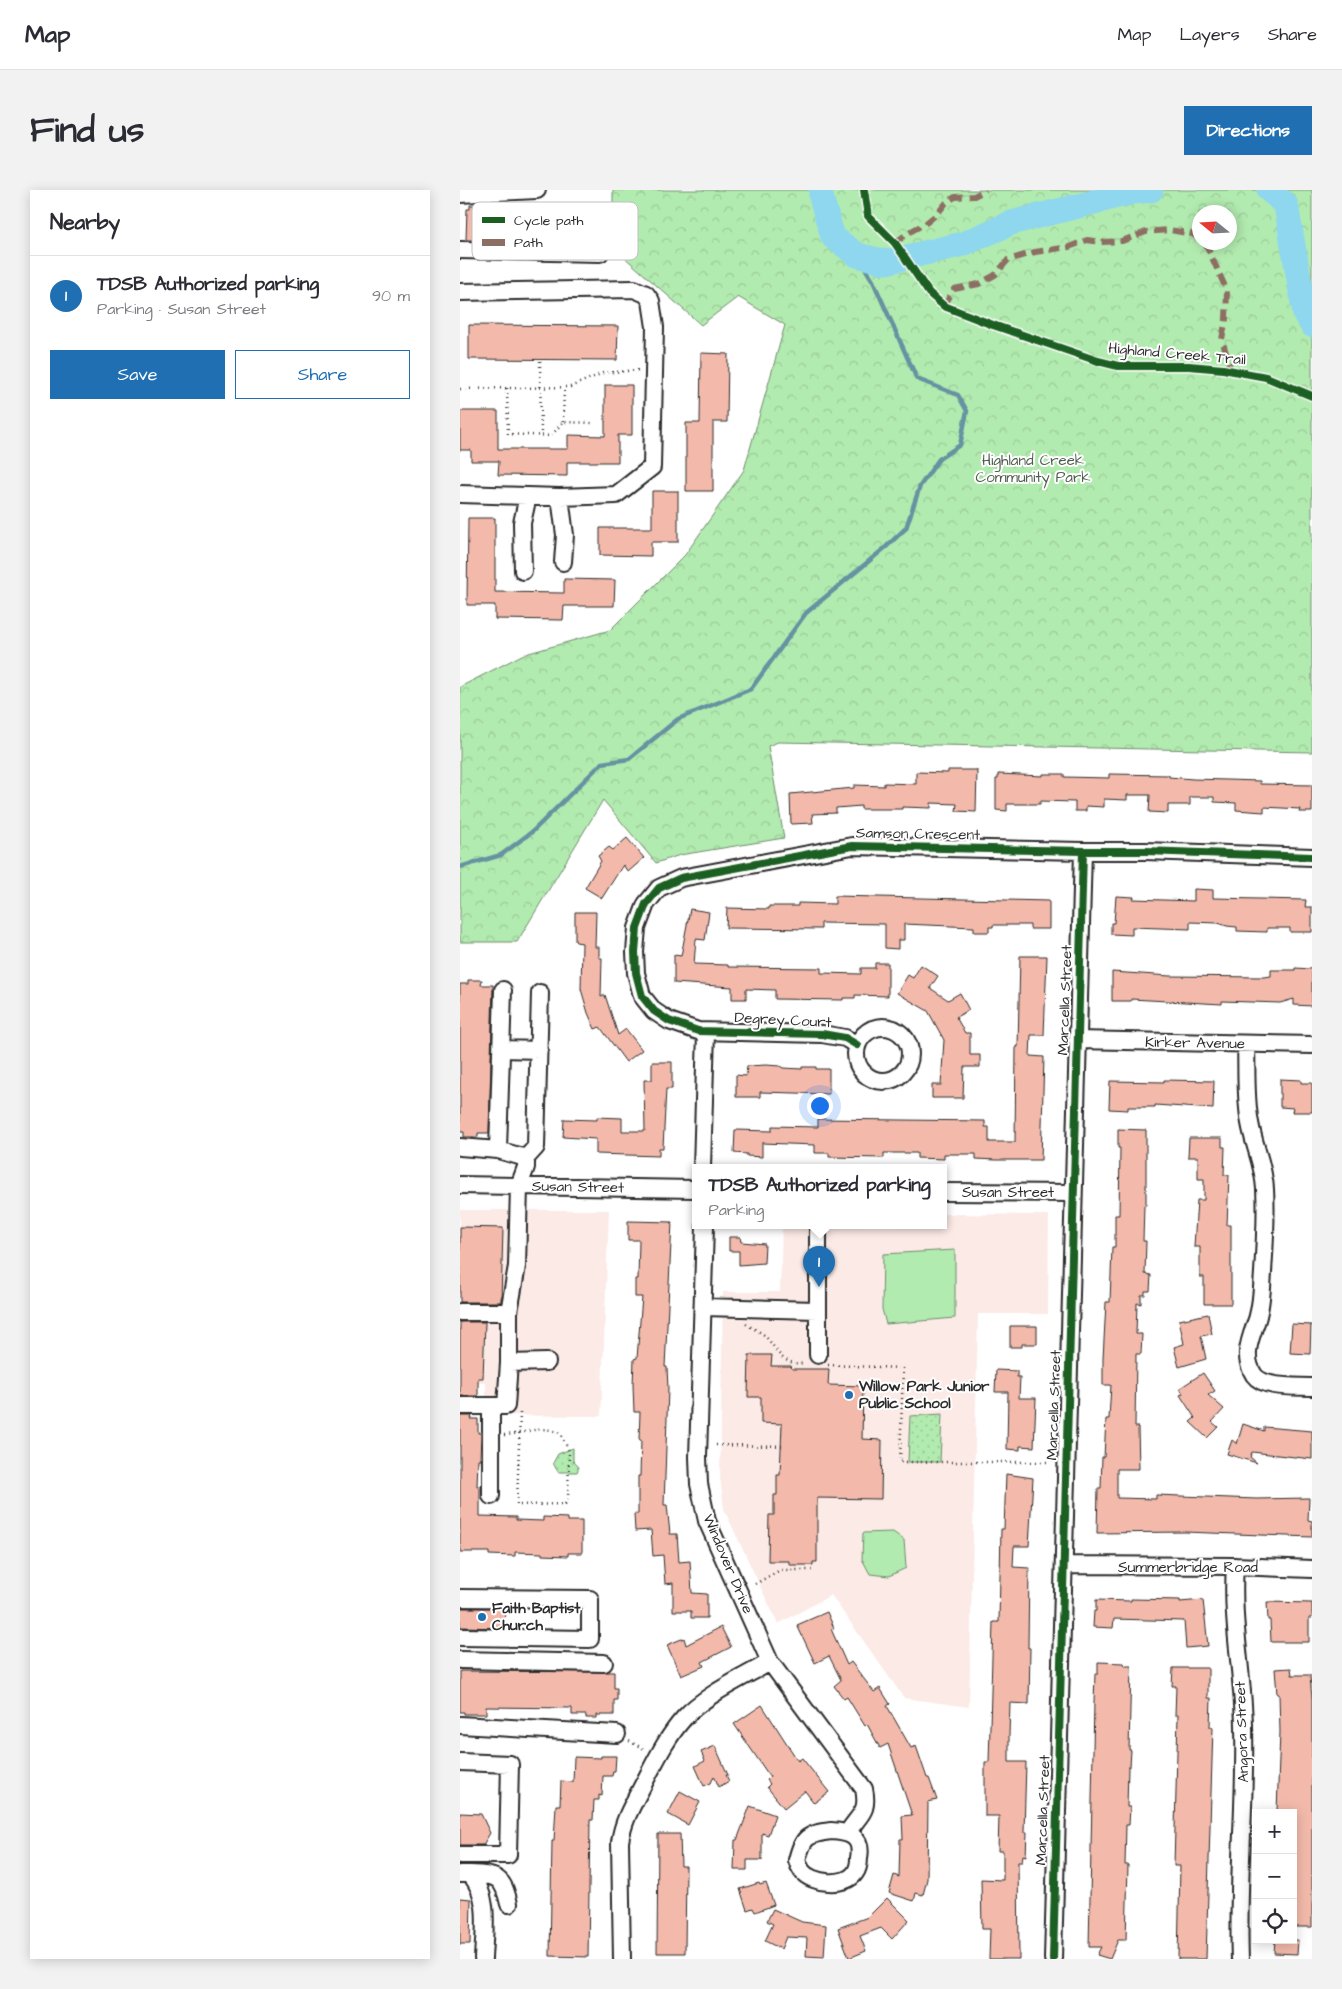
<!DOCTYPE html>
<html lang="en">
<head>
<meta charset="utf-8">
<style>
	body { margin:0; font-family:"Architects Daughter",sans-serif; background:#f2f2f3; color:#2b2b33 }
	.controls { position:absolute; right:15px; bottom:15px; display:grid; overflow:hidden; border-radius:0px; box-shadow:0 2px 12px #0003 }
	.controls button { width:45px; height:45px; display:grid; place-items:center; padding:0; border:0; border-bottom:1px solid #e1e1e2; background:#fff; color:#2b2b33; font:25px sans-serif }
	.compass { position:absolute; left:732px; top:15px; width:45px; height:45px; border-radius:50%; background:#fff; box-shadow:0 2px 12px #0003; rotate:288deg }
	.you { position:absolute; left:359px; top:915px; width:18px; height:18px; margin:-12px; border:4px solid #fff; border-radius:50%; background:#1a73e8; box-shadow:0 0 0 8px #1a73e833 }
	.badge { display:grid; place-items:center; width:32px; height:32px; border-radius:50%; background:#1f6fb2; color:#fff; font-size:16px; font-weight:700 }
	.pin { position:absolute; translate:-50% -41px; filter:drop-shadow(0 1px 2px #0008) }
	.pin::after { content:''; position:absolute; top:26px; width:18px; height:15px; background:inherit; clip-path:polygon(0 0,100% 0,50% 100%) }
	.popup { position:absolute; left:232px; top:974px; width:255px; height:65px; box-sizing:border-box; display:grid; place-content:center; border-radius:0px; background:#fff; filter:drop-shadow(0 1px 4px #0005); font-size:16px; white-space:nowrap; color:#7c7c81 }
	.popup b { font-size:19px; color:#2b2b33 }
	.popup::after { content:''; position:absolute; left:50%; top:100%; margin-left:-10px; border:10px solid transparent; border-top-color:#fff }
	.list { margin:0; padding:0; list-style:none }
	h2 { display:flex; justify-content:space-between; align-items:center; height:65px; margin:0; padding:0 20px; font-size:21px }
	h2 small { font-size:16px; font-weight:400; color:#7c7c81 }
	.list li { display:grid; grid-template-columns:32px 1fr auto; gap:15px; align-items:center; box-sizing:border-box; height:80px; padding:0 20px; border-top:1px solid #e1e1e2 }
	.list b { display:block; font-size:19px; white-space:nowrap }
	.list p { margin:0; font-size:16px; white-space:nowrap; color:#7c7c81 }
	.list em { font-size:16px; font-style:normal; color:#7c7c81 }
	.actions { display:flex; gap:10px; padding:15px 20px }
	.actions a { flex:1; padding:11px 0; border:1px solid #1f6fb2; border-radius:0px; text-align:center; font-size:18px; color:#1f6fb2 }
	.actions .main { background:#1f6fb2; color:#fff }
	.icon { flex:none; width:28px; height:28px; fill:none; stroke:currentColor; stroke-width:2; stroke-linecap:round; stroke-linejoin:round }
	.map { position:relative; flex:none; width:852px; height:1769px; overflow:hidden; border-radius:0px }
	header { display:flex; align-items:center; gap:30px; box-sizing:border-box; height:70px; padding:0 25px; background:#fff; border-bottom:1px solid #e1e1e2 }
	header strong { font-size:24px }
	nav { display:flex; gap:28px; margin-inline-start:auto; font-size:18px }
	.intro { display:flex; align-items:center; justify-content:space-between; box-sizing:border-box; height:120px; padding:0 30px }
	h1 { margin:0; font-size:35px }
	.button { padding:12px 22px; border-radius:0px; background:#1f6fb2; color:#fff; font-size:18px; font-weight:700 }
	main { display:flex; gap:30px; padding:0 30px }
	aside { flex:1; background:#fff; border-radius:0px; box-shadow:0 2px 12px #0003 }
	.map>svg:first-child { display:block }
	.built { fill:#fbeae6 }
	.grass { fill:url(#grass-dots); stroke:#6e8b6d }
	.forest { fill:url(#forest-crowns); stroke:#6e8b6d; fill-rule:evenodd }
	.pitch { fill:#b2ebaf; stroke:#6e8b6d }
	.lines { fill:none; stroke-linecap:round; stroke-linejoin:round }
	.stream { stroke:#6692a1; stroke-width:4.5 }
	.river { stroke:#8ed7ef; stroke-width:25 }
	.building { fill:#f3baab; stroke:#2b2b2b }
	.minor-casing { stroke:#2b2b2b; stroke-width:20 }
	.path { stroke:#2b2b2b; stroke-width:2.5; stroke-dasharray:1 4; stroke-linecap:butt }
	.minor { stroke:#fff; stroke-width:16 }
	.quiet { stroke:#8d6e63; stroke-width:6; stroke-dasharray:12 6; stroke-linecap:butt }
	.cycleway-casing { stroke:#fff; stroke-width:11 }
	.cycleway { stroke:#1b5e20; stroke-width:8 }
	.poi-dot { fill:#1f6fb2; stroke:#fff; stroke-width:2 }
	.labels { text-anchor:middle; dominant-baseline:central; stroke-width:4; stroke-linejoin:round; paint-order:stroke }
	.street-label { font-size:15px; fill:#2b2b2b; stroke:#fff }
	.park-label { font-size:15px; fill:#4d5b4c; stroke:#fff }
	.poi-label { font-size:15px; font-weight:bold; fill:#2b2b2b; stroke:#fff; text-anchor:start }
	.key { fill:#fff; stroke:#bfbfbf; stroke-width:1 }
	.key-label { font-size:14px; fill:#2b2b2b }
</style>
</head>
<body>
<header>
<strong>Map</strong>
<nav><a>Map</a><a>Layers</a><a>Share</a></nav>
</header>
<div class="intro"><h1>Find us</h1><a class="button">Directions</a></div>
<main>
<aside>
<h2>Nearby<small></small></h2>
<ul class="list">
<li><span class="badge">1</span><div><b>TDSB Authorized parking</b><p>Parking · Susan Street</p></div><em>90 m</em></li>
</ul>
<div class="actions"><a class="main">Save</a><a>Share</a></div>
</aside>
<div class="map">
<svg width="852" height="1769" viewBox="0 0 852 1769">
	<defs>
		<pattern id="grass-dots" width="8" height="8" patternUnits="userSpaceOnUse" patternTransform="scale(1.25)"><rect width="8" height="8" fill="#b2ebaf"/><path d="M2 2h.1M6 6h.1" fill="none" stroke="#99ca97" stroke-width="1.8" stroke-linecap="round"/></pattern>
		<pattern id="forest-crowns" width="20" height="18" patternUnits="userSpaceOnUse" patternTransform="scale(1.25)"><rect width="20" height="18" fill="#b2ebaf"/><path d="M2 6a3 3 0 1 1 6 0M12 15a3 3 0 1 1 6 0" fill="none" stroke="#99ca97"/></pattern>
	</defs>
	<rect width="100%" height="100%" fill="#fff"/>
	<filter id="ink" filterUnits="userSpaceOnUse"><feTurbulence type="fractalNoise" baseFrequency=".02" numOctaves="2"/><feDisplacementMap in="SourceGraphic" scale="10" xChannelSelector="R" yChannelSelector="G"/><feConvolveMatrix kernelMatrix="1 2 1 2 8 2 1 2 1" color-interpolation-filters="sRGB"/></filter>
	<g filter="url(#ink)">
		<path class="built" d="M0,1020H149L141,1226L26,1225V1193L0,1192Z
			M483,1024L589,1025L588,1124H518L509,1517L444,1508L371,1405L318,1434L264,1319L260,1287L263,1102H320L322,1036H483Z"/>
		<path class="grass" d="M482,1224L480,1272H448L450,1226Z
			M113,1258V1271L119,1277L117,1282H98L93,1273L98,1264Z"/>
		<path class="forest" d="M153,0H852V562L318,552L308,556L324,648L220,665L196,673L143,610L57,752H0V497L62,465L150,440L225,365L284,280L325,135L278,107L241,135L153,57ZM739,22H769V52H739Z"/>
		<path class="pitch" d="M495,1060V1128L426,1134L422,1119L423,1064Z
			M433,1342L444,1350L446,1378L429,1386L410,1384L402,1369L403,1343Z"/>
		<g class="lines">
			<path class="stream" d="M0,677L41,665L73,641L142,573L169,569L218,529L291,499L346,423L426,357L446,338L460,296L479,269L500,255L507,221L498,205L457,189L413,91L397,65"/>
			<path class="river" d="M361,0V7L373,47L397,65L426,72L503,54L551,33L674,2L691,0
				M809,0L826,15L845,124L852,135"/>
		</g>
		<path class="building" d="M10,15H23L24,18L49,19V16H151V19H155V52H151V55H146L138,52L6,50L7,19H10Z
			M9,135L158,136L157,170L9,169Z
			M241,163L268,164L267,232H253V301H226V233H240Z
			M145,195H172V245H158V272H107V286L38,285L39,271H11V260H0V221H38V259H108V245L145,246Z
			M192,301H218V352H191V366L140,365V338H192Z
			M8,328H35V402L104,403V389L155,390L154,416H104L103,430L35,429V415H7Z
			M488,580H517L516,622L496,621L497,614L471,613V618L442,617V619H401V616L376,618V623L352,624L353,633L331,634L330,604L394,598V595L424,596V593L456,594V582L488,583Z
			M538,584L583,586V584H604V587L649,588V584L709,585V587L733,589L800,591V594L852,595V622H839L840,619L804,617V622L776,620V613L754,612V607H730V615H708V623L689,622L690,605H667V610L644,609V617L626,616V621H615V612L580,611V614H547V621L536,620V589H538Z
			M167,648L184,668L168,682L163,675L142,708L125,698L141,671L138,666L149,657L153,660Z
			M734,699L753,700V708L846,710L845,717H852V742H830V738H807V742L777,741V737L767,736L758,733L730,732V739L672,737V745L651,744V733H654L656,706L674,707L673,709L734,711Z
			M375,706L589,711V739H570V735H533V737H529V742H514V737L444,734V750H438V759L425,758V734L361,733V739L266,738L267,718L309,719V716H338V713L375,714Z
			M230,719L249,722L245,750L236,749L234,774L268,775V777L361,778V783L401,784V778H415V773H428V806L395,805V808H383V810L315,809V800L286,799V809H272V797L214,793V765L221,766Z
			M115,722H136L135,757H139V768H142L141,807L145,805L158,845L166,839L182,860L166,872L140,837L135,839L128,823L121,799L122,753L116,752L115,751Z
			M560,766H587L584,845H571L570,866L584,867L581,970H536L516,969V964H484V969L457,968V963H424V968L369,967V963H355V955L302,953V967L287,966V964L274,963L275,940L312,941V936L358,937V929L525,931V937H529V952H555L556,857H558Z
			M461,775L478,786L470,798L488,810L500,803L509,820L496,827L505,843H510V865H520V877H504L503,908H472V895H481L484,850L468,821L437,803L448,785L453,788Z
			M835,778L852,779V816L834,815V809L820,813L762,811V814L671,809V811H652V782L710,786L804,787L811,786V780H835Z
			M8,790H22L21,795H33L29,943H18V947H4V942H0V794H8Z
			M192,872H212V899H206L203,958H199V966L136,964V949L103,947L104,929L137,930V927L162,928V941H185L184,890H192Z
			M306,875L320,876L323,878L342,879V877H356V879H369V904L300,902V907H276V885L286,886L287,876Z
			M820,889L841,890V893H852V922H832L833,918L820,917Z
			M704,890L754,891L753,919L695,915V917H668V920L649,919L650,891L704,892Z
			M658,939L686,940V1015H684L683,1051H686L685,1084L691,1085L690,1101H685V1105H681V1114L677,1113L676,1144H682L681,1164H676L675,1237H678L679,1279H657V1308L696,1309V1305L796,1309L849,1308L848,1330L852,1331V1347L725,1342L637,1343L638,1298H641L642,1267H644L646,1229H649L651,1195H643V1169L646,1112H650L652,1057H655V1025H659L660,958H658Z
			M729,948H762V957H765L764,985H769L767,1035H771V1114H744V1087H740V1057H734L737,1010H744V989H738V967H728Z
			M168,1031L212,1032L205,1177H207L208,1199L204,1315H207L210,1344H217L219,1372L230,1371L232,1403L247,1404V1428H231V1421H213V1393L205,1394L203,1365L193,1366L191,1340L175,1341L174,1324H178V1286H180L181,1250H179L180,1222H174L173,1195L174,1169L177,1168L182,1107H175V1089H178L179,1050H168Z
			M0,1037L43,1038L41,1112H0Z
			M269,1047H280L281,1052L305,1054L304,1073L279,1075V1061H269Z
			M748,1124L752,1144L741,1146L746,1169L719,1177L714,1157L724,1154L719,1130Z
			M0,1132H25L23,1188H18V1206H0Z
			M832,1134L851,1135L850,1164L830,1163Z
			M550,1136H577V1154H562V1157H550Z
			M289,1165H312L311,1176H331L332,1179H369L368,1195L403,1196L402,1249L422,1250L421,1309L357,1308V1372H353V1375H329V1371H308L309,1325H314V1305H317V1285H320L322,1234L301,1233V1207H288Z
			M536,1180L557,1181V1187H560L559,1208H576L574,1257L560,1256V1260L547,1259L548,1202H535Z
			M743,1183L755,1201L748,1205L764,1219L752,1232L758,1237L747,1248L730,1232L735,1228L720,1205L723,1204L720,1198Z
			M0,1226H12L11,1229H18V1243H21L20,1269H18L17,1296H20V1326L56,1327V1330L83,1331V1327L108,1328V1331H122V1363H108V1366L82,1365V1363L55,1362V1366L29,1365V1362H0Z
			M783,1234L804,1241V1237L852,1241V1269L792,1262L790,1267L797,1273L767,1264L772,1250L777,1254Z
			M546,1284L573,1288L569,1356H554L553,1377L569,1378L568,1458H570L569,1514L550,1513L549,1546V1572H566L564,1642H567L566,1666L563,1665L562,1672H558L559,1769H529L530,1739H522L521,1689L543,1690V1661H538L539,1626H525V1572H529L533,1432H539L541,1339H544Z
			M671,1409L720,1410V1412L743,1410L748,1456L726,1458L724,1431L654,1429L653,1438L633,1437L634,1421H636V1410L671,1411Z
			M807,1412L852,1413V1428H849V1452H811L810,1430H808Z
			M0,1418H45L44,1438L0,1437Z
			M367,1422L374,1438L371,1439L387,1475L391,1472L414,1502L420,1498L430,1514L427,1516L451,1558L456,1556L467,1588H469L477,1610L468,1612L467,1689L463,1705L456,1703L454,1711L429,1703L434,1685L439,1687L440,1649H443L442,1626L452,1625L428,1554L420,1558L407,1534L405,1536L387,1507L384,1509L374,1496L381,1490L369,1466L355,1473L337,1435Z
			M261,1437L271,1457L242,1472L244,1476L221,1486L207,1455L224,1448L226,1455Z
			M638,1472L664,1473L665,1476H671L669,1560H671L670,1577H668L667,1617H670L669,1635H666L665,1675H668L666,1750H658L650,1769L637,1765L641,1757H629L634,1512L635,1484H638Z
			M713,1478H748V1508H751L750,1537H753L746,1769H718L720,1676H714L718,1525H715L716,1496H712Z
			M831,1478L832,1485H850L852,1509V1737H833V1621H817L820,1542L819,1504H817L815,1479Z
			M0,1481L154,1482V1498H157V1510H154V1525H137V1528H126V1525H112V1518L26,1517V1524H4V1522H0Z
			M302,1515L338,1571L342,1568L369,1602L354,1613L345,1601L324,1618L307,1597L310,1594L307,1590L310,1587L274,1534Z
			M255,1556L268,1585H266L269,1591L259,1597L254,1586L251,1593L244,1596L235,1576L245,1571L241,1562Z
			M141,1566H156L155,1581H153L152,1586H143L142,1606L139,1605V1610H134L133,1630H130L128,1767L90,1766L92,1651H94L96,1615H100L101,1591L113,1592L114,1567L141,1568Z
			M220,1601L240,1612L228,1635L208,1624Z
			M290,1616L315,1625L308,1645L302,1643V1670H287V1680H274L275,1650H277Z
			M0,1623L21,1624L30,1643L23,1655H0Z
			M198,1644H220L221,1676H226L225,1763H197Z
			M299,1693L300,1695L306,1693L314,1715L295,1722L293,1718L287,1720L280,1699Z
			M0,1708L11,1709L10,1754H0Z
			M427,1708L449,1730L432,1749L421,1738L400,1746L406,1761L389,1768L378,1738L408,1727Z
			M313,1719L342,1732L366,1735L364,1767L346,1766L347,1748L326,1747L321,1759L305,1751L313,1734L307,1731Z
			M815,1750H838L837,1764L814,1763Z"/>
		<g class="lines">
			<defs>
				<path id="minor" d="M0,4L77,0
					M0,60L140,63
					M0,102L174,99L186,104L191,111L195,137L192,277L156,305L100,307L0,304
					M100,307L105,345L103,372
					M63,381L62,333L68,306
					M396 864a27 27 0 1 1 54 0a27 27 0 1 1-54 0Z
					M617,850L852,855
					M786,854C787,880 785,907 790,933C794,956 804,976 805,999C807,1032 804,1065 802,1098C801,1110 800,1124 795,1135C789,1152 783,1168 794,1185C804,1199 837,1196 852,1197
					M397,855L385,848L362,844L238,841L209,831L194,821L182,806L176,783L175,762L177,738L186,714L199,698L221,688L392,656L623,661H685L852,667
					M41,859L79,860
					M0,957L38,960L66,968V977L59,996L57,1076L49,1122H0
					M38,960L43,800
					M66,968L76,957L80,803
					M242,978L246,842
					M0,995L235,999
					M483,1002L613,1003
					M245,1036L238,1267L239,1294L247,1331L310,1472L404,1599C409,1623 399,1624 388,1642
					M243,1117L358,1120
					M358,1165V1036
					M49,1173L87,1172
					M0,1216H46L49,1173V1122
					M31,1306V1217
					M604,1375L775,1376L852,1379
					M775,1376C771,1431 783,1482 784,1536C786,1614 777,1691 780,1769
					M0,1408L130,1409V1449L0,1447
					M0,1470L144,1473
					M0,1535L157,1544
					M0,1572L50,1574L48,1665H0
					M371,1641C389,1642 403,1646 399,1668C399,1672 398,1679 395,1683C386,1697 351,1694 342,1681C340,1678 338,1674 337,1670C343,1647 347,1644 371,1641Z
					M0,1684H10C31,1707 24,1740 23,1769
					M10,1684C38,1685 43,1687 49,1714
					M162,1769L160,1652C163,1630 174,1612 184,1593C196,1570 207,1547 224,1528C243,1506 284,1487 310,1472
					M593,1769L623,661"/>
			</defs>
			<use href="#minor" class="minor-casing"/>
			<path class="path" d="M80,171L81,245
				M47,198L48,244L91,246L103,232L133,233
				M0,199L110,197L143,183L180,180
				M103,232L104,197
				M286,1134C292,1138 299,1141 304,1145C321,1162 317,1173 345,1174
				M368,1175L443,1178L440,1272H587
				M44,1245C66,1244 79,1234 100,1243L109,1261L108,1309L105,1314L57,1315L60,1223
				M256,1255L326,1256
				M295,1394L320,1380H352
				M169,1551L186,1560"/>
			<use href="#minor" class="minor"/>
			<path class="quiet" d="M745,52L767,101L766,129L762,149L771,181
				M435,53L448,43L466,33L478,23L486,13L495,7L514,6L526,0
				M484,116L494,99L519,94L535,85L548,70L575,62L609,57L627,50L641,52L662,51L686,42L710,40L732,44L739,48"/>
			<defs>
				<path id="cycleway" d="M404,0L408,26L435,53L469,103L484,116L533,135L638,171L658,176H729L763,179L806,187L852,206
					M397,855L385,848L362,844L238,841L209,831L194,821L182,806L176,783L175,762L177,738L186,714L199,698L221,688L392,656L623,661H685L852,667
					M593,1769L623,661"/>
			</defs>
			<use href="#cycleway" class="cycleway-casing"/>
			<use href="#cycleway" class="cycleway"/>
		</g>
	</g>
	<g class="poi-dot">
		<circle cx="389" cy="1205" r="5"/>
		<circle cx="22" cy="1427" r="5"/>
	</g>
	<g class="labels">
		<g class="street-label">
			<text transform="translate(717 164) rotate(5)">Highland Creek Trail</text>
			<text transform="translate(458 644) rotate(1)">Samson Crescent</text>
			<text transform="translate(605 810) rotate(-88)">Marcella Street</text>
			<text transform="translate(323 830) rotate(3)">Degrey Court</text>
			<text transform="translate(735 853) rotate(1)">Kirker Avenue</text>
			<text transform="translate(118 997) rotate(1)">Susan Street</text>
			<text x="548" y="1002">Susan Street</text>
			<text transform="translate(594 1215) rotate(-88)">Marcella Street</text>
			<text transform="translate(268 1374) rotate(67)">Windover Drive</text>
			<text x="728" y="1377">Summerbridge Road</text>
			<text transform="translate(782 1542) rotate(-92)">Angora Street</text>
			<text transform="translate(583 1620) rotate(-88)">Marcella Street</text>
		</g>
		<g class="park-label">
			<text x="573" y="270">Highland Creek<tspan x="573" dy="17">Community Park</tspan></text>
		</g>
		<g class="poi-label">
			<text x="399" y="1196">Willow Park Junior<tspan x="399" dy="17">Public School</tspan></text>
			<text x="32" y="1418">Faith Baptist<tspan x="32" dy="17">Church</tspan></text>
		</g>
	</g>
	<rect x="12" y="12" width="166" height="58" rx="8" class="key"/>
	<rect x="22" y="27" width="23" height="6" fill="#1b5e20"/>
	<rect x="22" y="49" width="23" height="7" fill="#8d6e63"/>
	<g class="key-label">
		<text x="54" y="35">Cycle path</text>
		<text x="54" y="57">Path</text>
	</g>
</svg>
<div class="controls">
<button>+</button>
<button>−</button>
<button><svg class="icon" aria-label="locate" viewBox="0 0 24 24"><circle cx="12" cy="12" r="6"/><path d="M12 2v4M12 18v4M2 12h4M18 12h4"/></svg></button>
</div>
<svg class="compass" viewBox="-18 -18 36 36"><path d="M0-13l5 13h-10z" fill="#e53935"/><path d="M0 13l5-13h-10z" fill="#7c7c81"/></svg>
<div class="you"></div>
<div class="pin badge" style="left:359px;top:1097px">1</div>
<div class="popup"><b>TDSB Authorized parking</b>Parking</div>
</div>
</main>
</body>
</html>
